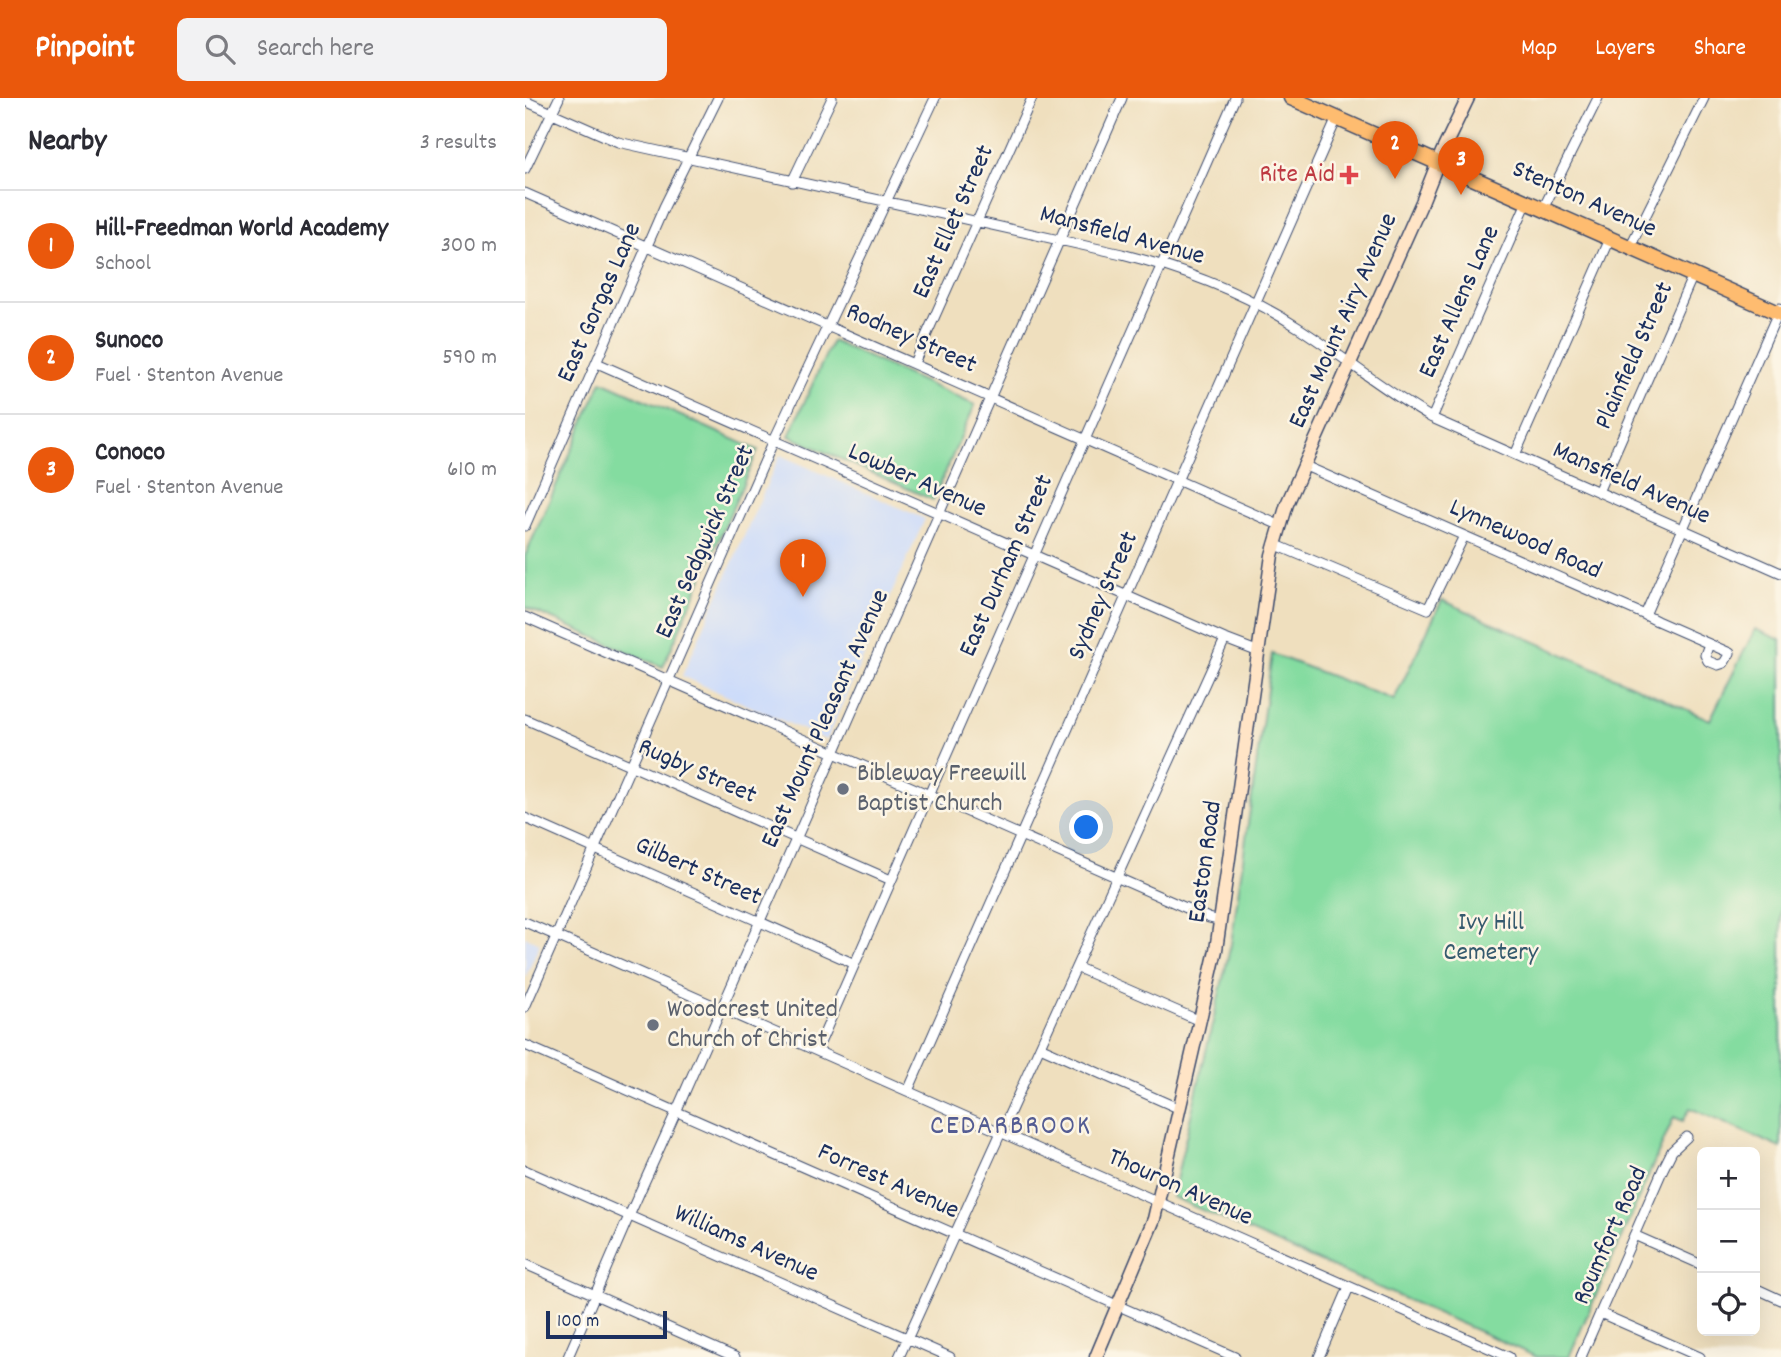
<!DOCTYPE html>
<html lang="en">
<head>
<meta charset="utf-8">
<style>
	body { margin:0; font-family:Dekko,sans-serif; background:#f2f2f3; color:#2b2b33 }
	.controls { position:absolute; right:21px; bottom:21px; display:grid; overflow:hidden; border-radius:10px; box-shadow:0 7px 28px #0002 }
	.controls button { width:63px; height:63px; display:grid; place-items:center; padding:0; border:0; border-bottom:2px solid #e1e1e2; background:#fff; color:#2b2b33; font:35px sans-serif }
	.scale { position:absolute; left:21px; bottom:18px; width:121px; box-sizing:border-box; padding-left:7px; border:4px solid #1b2f5e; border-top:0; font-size:19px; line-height:24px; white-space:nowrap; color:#1b2f5e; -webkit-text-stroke:5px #fcf5e5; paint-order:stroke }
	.you { position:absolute; left:562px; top:730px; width:24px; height:24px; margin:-18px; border:5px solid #fff; border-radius:50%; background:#1a73e8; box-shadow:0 0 0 10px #1a73e833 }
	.badge { display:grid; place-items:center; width:46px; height:46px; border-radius:50%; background:#ea580c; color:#fff; font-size:23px; font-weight:700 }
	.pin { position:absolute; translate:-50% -58px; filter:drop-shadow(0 2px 4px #0008) }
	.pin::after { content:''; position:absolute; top:37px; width:24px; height:21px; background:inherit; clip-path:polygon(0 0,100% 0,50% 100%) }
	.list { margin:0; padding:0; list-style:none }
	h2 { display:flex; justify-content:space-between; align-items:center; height:91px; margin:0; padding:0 28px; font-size:30px }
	h2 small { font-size:23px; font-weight:400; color:#7c7c81 }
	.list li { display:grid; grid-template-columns:46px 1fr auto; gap:21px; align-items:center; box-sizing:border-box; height:112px; padding:0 28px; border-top:2px solid #e1e1e2 }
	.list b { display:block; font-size:26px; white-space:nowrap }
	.list p { margin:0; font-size:23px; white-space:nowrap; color:#7c7c81 }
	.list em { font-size:23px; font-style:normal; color:#7c7c81 }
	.icon { flex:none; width:38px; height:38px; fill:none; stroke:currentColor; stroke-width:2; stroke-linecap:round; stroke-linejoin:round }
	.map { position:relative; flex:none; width:1256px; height:1259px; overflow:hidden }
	header { display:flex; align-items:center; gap:42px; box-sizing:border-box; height:98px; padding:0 35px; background:#ea580c; color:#fff }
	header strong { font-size:33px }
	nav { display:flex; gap:38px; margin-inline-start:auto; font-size:24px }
	.search { width:490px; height:63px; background:#f2f2f3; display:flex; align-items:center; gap:18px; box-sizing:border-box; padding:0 24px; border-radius:10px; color:#7c7c81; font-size:26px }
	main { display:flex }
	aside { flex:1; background:#fff }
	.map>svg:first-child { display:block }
	.built { fill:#ccdbfa }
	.green { fill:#84dca0; stroke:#50867f; stroke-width:2 }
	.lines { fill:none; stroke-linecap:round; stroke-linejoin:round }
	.street-casing { stroke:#3b496c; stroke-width:11 }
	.secondary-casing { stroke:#3b496c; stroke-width:15 }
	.primary-casing { stroke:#3b496c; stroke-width:17 }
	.street { stroke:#fff; stroke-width:9 }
	.secondary { stroke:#ffe4c6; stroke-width:12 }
	.primary { stroke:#febc70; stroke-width:14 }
	.health-dot { fill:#e0444e; stroke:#fcf5e5; stroke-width:2.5 }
	.worship-dot { fill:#6b7280; stroke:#fcf5e5; stroke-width:2.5 }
	.labels { text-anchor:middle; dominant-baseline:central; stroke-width:5; stroke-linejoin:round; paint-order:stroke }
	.health-label { font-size:26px; fill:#be3a42; stroke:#fcf5e5; text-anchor:end }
	.street-label { font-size:26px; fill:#1b2f5e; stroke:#fcf5e5 }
	.worship-label { font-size:26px; fill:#5b616d; stroke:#fcf5e5; text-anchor:start }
	.park-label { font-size:26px; fill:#355a6e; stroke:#fcf5e5 }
	.neighbourhood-label { font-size:28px; letter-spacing:2px; fill:#545c93; stroke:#fcf5e5 }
</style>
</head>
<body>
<header>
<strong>Pinpoint</strong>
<div class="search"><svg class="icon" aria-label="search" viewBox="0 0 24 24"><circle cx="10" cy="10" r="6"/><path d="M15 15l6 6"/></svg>Search here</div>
<nav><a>Map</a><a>Layers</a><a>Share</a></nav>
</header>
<main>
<aside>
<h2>Nearby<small>3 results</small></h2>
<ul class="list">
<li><span class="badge">1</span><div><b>Hill-Freedman World Academy</b><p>School</p></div><em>300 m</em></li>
<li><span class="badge">2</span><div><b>Sunoco</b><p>Fuel · Stenton Avenue</p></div><em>590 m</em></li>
<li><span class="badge">3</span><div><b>Conoco</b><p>Fuel · Stenton Avenue</p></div><em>610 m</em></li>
</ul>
</aside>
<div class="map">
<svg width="1256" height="1259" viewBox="0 0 1256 1259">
	<rect width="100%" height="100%" fill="#fcf5e5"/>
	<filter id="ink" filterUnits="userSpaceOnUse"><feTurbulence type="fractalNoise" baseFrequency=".0143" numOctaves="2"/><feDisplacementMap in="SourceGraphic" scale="14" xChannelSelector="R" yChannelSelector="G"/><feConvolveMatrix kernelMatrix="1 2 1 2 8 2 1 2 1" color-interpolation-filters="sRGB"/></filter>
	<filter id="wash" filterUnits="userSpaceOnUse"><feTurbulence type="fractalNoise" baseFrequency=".00686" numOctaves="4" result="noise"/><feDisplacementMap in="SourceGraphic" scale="28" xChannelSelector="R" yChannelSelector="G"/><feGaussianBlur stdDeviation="1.57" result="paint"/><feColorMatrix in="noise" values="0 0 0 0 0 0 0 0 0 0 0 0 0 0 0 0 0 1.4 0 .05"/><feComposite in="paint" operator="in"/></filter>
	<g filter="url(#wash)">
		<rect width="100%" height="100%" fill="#efdfbe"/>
		<path class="built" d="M255,357L400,421L301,642L157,578Z
			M0,839L15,845L0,880Z"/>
		<path class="green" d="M307,243L450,307L408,402L264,338Z
			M77,283L233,352L138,569L0,509V458Z
			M917,502L1185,622L1230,531L1256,542V1050L1165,1010L1158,1023L1149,1019L1044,1259H1012L647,1099L706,846L747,556L869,602Z"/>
	</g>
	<g filter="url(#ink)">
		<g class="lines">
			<defs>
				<path id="street" d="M0,3L93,44L597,156C660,172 719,194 774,230C819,259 860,293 907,320L1256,475
					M0,71L34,0
					M267,84L307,0
					M0,95L754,427
					M1018,111L1073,0
					M1105,149L1179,0
					M72,265L700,541L734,554
					M389,265L507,0
					M907,320L1002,104
					M990,357L1085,141
					M778,367L1120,517L1132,523L1205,555L1199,565L1193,567L1183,563L1180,557L1184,546
					M1073,394L1168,177
					M0,428L139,109L193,0
					M749,446L903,511L939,438
					M1120,517L1255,210
					M0,519L684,820L696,823
					M0,621L366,782
					M0,720L330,866
					M0,824L984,1259
					M551,869L675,923
					M0,909L249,342L410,0
					M0,947L710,1259
					M515,949L655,1011
					M292,952L710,0
					M383,993L812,20
					M0,1072L425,1259
					M1109,1137L1177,1167
					M0,1166L210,1259
					M1230,1190L1256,1202
					M1075,1215L1175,1259
					M43,1259L104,1118L151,1014L597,0
					M374,1259L700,541
					M794,1259L824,1189
					M1056,1259L1138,1071L1147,1053L1162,1039"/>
				<path id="secondary" d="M571,1259L629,1121L691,852L747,457L762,406L897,104L917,54L943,0"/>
				<path id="primary" d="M766,0L1256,216"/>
			</defs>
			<use href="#street" class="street-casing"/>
			<use href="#secondary" class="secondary-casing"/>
			<use href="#primary" class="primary-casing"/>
			<use href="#street" class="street"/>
			<use href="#secondary" class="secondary"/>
			<use href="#primary" class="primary"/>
		</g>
	</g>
	<path class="health-dot" d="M820.5 66.5h7v7h7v7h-7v7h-7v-7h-7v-7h7z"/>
	<g class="worship-dot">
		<circle cx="318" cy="691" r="7"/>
		<circle cx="128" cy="927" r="7"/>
	</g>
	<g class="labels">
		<g class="health-label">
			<text x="810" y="77">Rite Aid</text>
		</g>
		<g class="street-label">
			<text transform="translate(1059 102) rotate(24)">Stenton Avenue</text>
			<text transform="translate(429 124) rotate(-66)">East Ellet Street</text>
			<text transform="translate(597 138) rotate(15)">Mansfield Avenue</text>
			<text transform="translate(935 204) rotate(-66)">East Allens Lane</text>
			<text transform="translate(75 205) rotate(-66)">East Gorgas Lane</text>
			<text transform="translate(819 223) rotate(-66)">East Mount Airy Avenue</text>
			<text transform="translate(386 241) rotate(24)">Rodney Street</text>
			<text transform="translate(1110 258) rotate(-66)">Plainfield Street</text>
			<text transform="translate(392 383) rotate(24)">Lowber Avenue</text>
			<text transform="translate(1106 386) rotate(24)">Mansfield Avenue</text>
			<text transform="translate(1000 442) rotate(24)">Lynnewood Road</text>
			<text transform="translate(181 444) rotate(-66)">East Sedgwick Street</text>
			<text transform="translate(482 468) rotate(-66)">East Durham Street</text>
			<text transform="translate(579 498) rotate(-66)">Sydney Street</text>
			<text transform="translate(301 621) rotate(-66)">East Mount Pleasant Avenue</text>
			<text transform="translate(172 674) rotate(24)">Rugby Street</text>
			<text transform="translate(681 764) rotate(-82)">Easton Road</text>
			<text transform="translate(173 774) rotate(24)">Gilbert Street</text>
			<text transform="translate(363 1084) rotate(24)">Forrest Avenue</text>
			<text transform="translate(655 1090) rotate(24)">Thouron Avenue</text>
			<text transform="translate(1086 1138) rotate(-66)">Roumfort Road</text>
			<text transform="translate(221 1146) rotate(24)">Williams Avenue</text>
		</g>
		<g class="worship-label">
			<text x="332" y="676">Bibleway Freewill<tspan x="332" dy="30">Baptist Church</tspan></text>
			<text x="142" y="912">Woodcrest United<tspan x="142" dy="30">Church of Christ</tspan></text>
		</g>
		<g class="park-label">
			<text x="966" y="825">Ivy Hill<tspan x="966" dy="30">Cemetery</tspan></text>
		</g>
		<g class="neighbourhood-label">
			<text x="486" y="1030">CEDARBROOK</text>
		</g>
	</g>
</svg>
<div class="controls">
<button>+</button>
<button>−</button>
<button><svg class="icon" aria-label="locate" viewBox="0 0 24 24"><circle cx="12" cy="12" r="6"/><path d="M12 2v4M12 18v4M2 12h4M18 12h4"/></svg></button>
</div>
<div class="scale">100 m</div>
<div class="you"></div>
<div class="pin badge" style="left:278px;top:499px">1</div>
<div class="pin badge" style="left:870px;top:81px">2</div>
<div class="pin badge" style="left:936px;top:97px">3</div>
</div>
</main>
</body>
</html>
